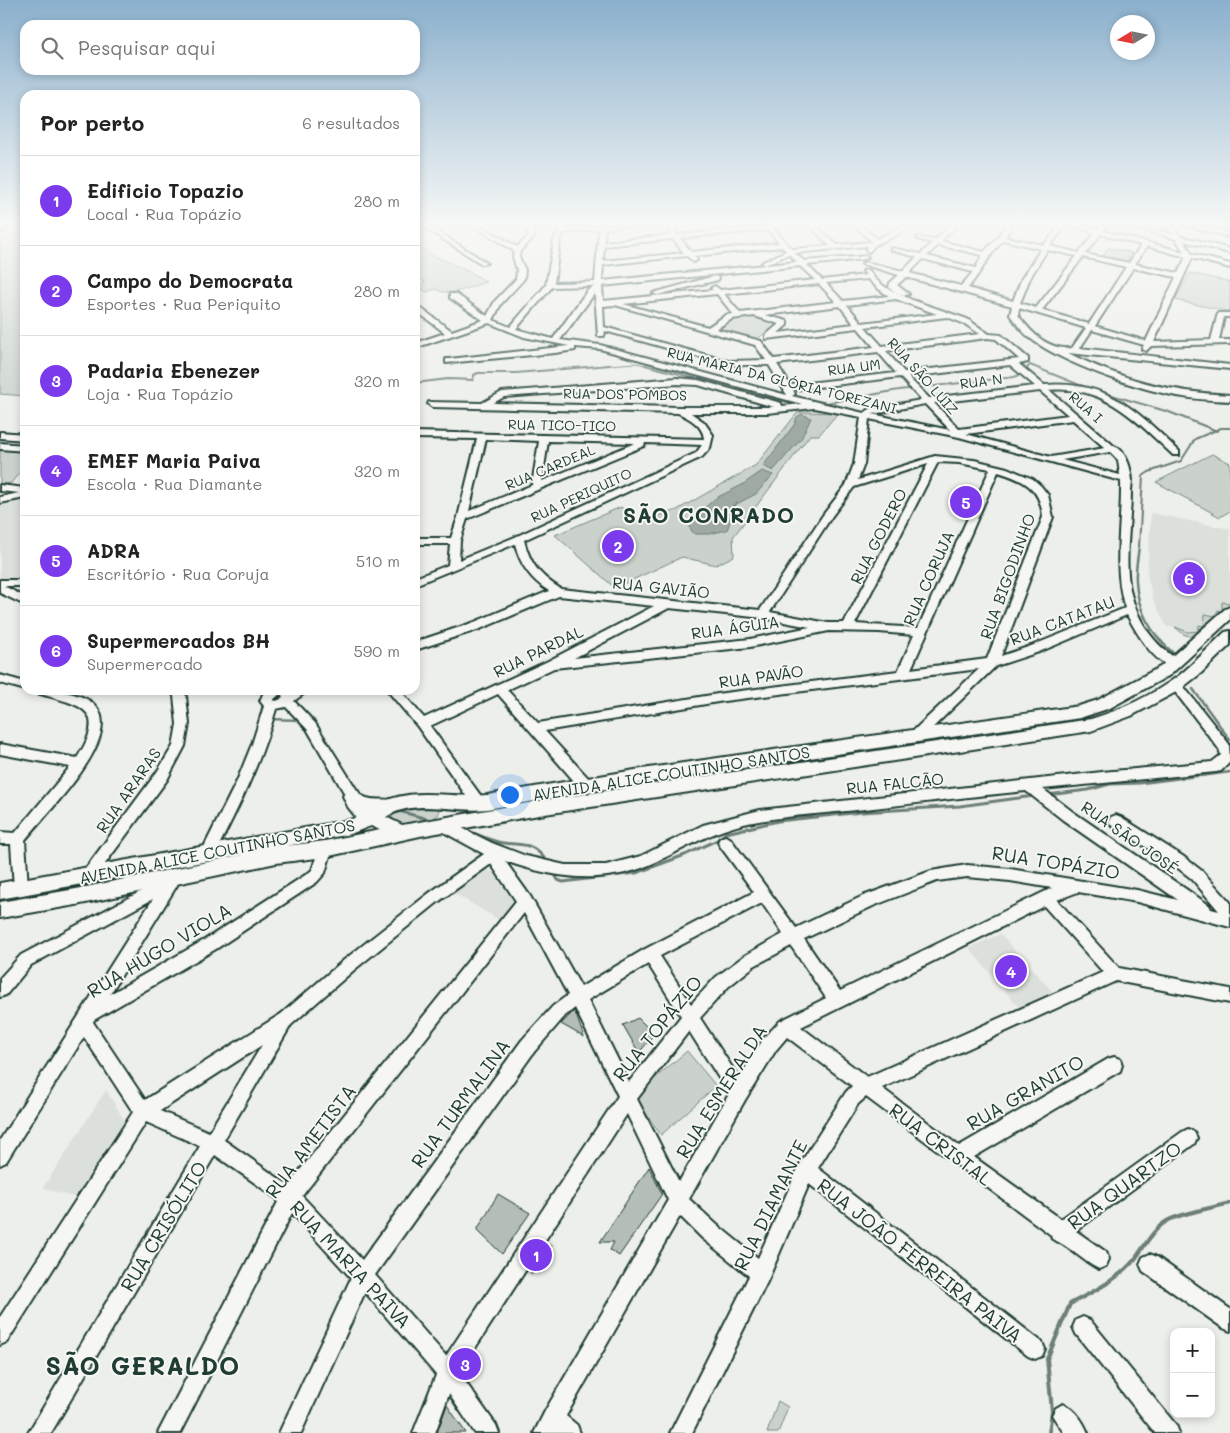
<!DOCTYPE html>
<html lang="pt">
<head>
<meta charset="utf-8">
<style>
	body { margin:0; font-family:Mali,sans-serif; background:#f6f6f6; color:#222 }
	.controls { position:absolute; right:15px; bottom:15px; display:grid; overflow:hidden; border-radius:10px; box-shadow:0 2px 8px #0003 }
	.controls button { width:45px; height:45px; display:grid; place-items:center; padding:0; border:0; border-bottom:1px solid #e0e0e0; background:#fff; color:#222; font:25px sans-serif }
	.compass { position:absolute; left:1110px; top:15px; width:45px; height:45px; border-radius:50%; background:#fff; box-shadow:0 2px 8px #0003; rotate:260deg }
	.you { position:absolute; left:509px; top:794px; width:18px; height:18px; margin:-12px; border:4px solid #fff; border-radius:50%; background:#1a73e8; box-shadow:0 0 0 8px #1a73e833 }
	.badge { display:grid; place-items:center; width:32px; height:32px; border-radius:50%; background:#7c3aed; color:#fff; font-size:16px; font-weight:700 }
	.pin { position:absolute; translate:-50% -50%; border:2px solid #fff; box-shadow:0 1px 5px #0006 }
	.list { margin:0; padding:0; list-style:none }
	h2 { display:flex; justify-content:space-between; align-items:center; height:65px; margin:0; padding:0 20px; font-size:21px }
	h2 small { font-size:16px; font-weight:400; color:#767676 }
	.list li { display:grid; grid-template-columns:32px 1fr auto; gap:15px; align-items:center; box-sizing:border-box; height:90px; padding:0 20px; border-top:1px solid #e0e0e0 }
	.list b { display:block; font-size:19px; white-space:nowrap }
	.list p { margin:0; font-size:16px; white-space:nowrap; color:#767676 }
	.list em { font-size:16px; font-style:normal; color:#767676 }
	.icon { flex:none; width:28px; height:28px; fill:none; stroke:currentColor; stroke-width:2; stroke-linecap:round; stroke-linejoin:round }
	.map { position:relative; flex:none; width:1230px; height:1433px; overflow:hidden }
	.search { position:absolute; background:#fff; box-shadow:0 2px 8px #0003; left:20px; top:20px; width:400px; height:55px; display:flex; align-items:center; gap:12px; box-sizing:border-box; padding:0 18px; border-radius:15px; color:#767676; font-size:19px }
	.panel { position:absolute; background:#fff; box-shadow:0 2px 8px #0003; left:20px; top:90px; width:400px; height:605px; border-radius:15px }
	.map>svg:first-child { display:block }
	.built { fill:#dce0db }
	.green { fill:#cbd2cc; stroke:#758880 }
	.water { fill:#9faaa4; stroke:#6c7e77 }
	.lines { fill:none; stroke-linecap:round; stroke-linejoin:round }
	.stream-far4 { stroke:#6c7e77; stroke-width:1 }
	.stream-far3 { stroke:#6c7e77; stroke-width:2 }
	.stream-far2 { stroke:#6c7e77; stroke-width:2.5 }
	.stream-far1 { stroke:#6c7e77; stroke-width:3 }
	.stream { stroke:#6c7e77; stroke-width:4 }
	.building { fill:#b4bdb8; stroke:#1f3d34 }
	.minor-casing { stroke:#1f3d34; stroke-width:4 }
	.major-casing { stroke:#1f3d34; stroke-width:4 }
	.minor { fill:#f6f6f2; fill-rule:evenodd }
	.major { fill:#f6f6f2; fill-rule:evenodd }
	.labels { text-anchor:middle; dominant-baseline:central; stroke-width:4; stroke-linejoin:round; paint-order:stroke }
	.far-street-label { font-size:14px; fill:#1f3d34; stroke:#f6f6f2 }
	.street-label { font-size:16px; fill:#1f3d34; stroke:#f6f6f2 }
	.near-street-label { font-size:19px; fill:#1f3d34; stroke:#f6f6f2 }
	.district-label { font-size:21px; font-weight:bold; letter-spacing:1px; fill:#1f3d34; stroke:#f6f6f2 }
	.near-district-label { font-size:25px; font-weight:bold; letter-spacing:1px; fill:#1f3d34; stroke:#f6f6f2 }
</style>
</head>
<body>
<div class="map">
<svg width="1230" height="1433" viewBox="0 0 1230 1433">
	<rect width="100%" height="100%" fill="#edefea"/>
	<filter id="ink" filterUnits="userSpaceOnUse"><feTurbulence type="fractalNoise" baseFrequency=".02" numOctaves="2"/><feDisplacementMap in="SourceGraphic" scale="10" xChannelSelector="R" yChannelSelector="G"/><feConvolveMatrix kernelMatrix="1 2 1 2 8 2 1 2 1" color-interpolation-filters="sRGB"/></filter>
	<g filter="url(#ink)">
		<path class="built" d="M25,501V580L0,579V504Z
			M1151,513L1230,529V609L1194,638L1183,634L1175,627H1167L1153,599L1147,574Z
			M479,867L493,872L506,881L519,901L501,921L450,891Z
			M1000,934L1053,992L1021,1010L969,948Z
			M106,1090L125,1121L126,1126L83,1200L43,1188Z"/>
		<path class="green" d="M15,224H25V396L0,394V234Z
			M415,245C425,249 433,256 443,260C458,267 473,272 486,282C470,287 450,298 436,289L426,292L419,286L425,282L422,280L415,282Z
			M1190,273L1230,282V312L1175,300Z
			M751,315L780,323L754,341L715,330L729,318Z
			M798,412L838,413L819,435H810L733,537L734,556L716,565L682,557L615,588L555,535L621,507L639,522L677,510L756,465Z
			M0,449H17L25,454V466L11,483L0,485Z
			M1212,454L1230,463V511L1220,517L1156,482Z
			M1222,602L1230,603V606L1194,638L1183,634L1175,627L1188,632L1198,631L1199,625L1204,626L1205,614L1215,616L1218,610L1222,611Z
			M438,806L439,814L431,821L403,827L395,822L392,817C397,802 425,807 438,806Z
			M687,1051L716,1086L661,1135L634,1096Z
			M778,1401L788,1407L778,1433H767Z"/>
		<path class="water" d="M802,414L811,418L801,439L773,471L763,466L794,425L797,417Z
			M762,471L773,475L756,494L727,509L730,522L727,530L709,534H694L689,527L690,520L716,498L742,485Z"/>
		<g class="lines">
			<path class="stream-far4" d="M942,310L953,314
				M968,320L993,335
				M998,341L1007,349
				M1023,361L1033,366
				M595,366L636,363L650,366
				M1029,366L1030,365"/>
			<path class="stream-far3" d="M645,365L794,404
				M1030,365L1087,388
				M415,383L448,379L473,380L474,375L478,373H516L610,365
				M1095,390L1169,412L1217,431
				M826,403L899,390L1014,377L1020,375L1030,365
				M726,516L736,503
				M1139,547L1143,476L1149,472L1181,461L1195,439L1221,428H1230"/>
			<path class="stream-far2" d="M1139,546C1138,557 1135,569 1136,581C1137,609 1151,634 1172,652
				M1193,689L1230,740
				M261,716L263,701
				M270,719L299,720
				M1201,776L1230,772"/>
			<path class="stream-far1" d="M1047,795L1088,790L1110,784L1140,783L1211,774
				M395,810L431,820
				M467,831C477,834 487,839 498,842C521,847 531,839 547,862
				M553,871L558,880L563,882L636,873L685,855L717,840L726,833L778,821L862,812L960,806L1034,796"/>
			<path class="stream" d="M1049,1433L1052,1411L1047,1359L1070,1304C1094,1291 1118,1280 1135,1259C1145,1246 1153,1229 1167,1221C1177,1214 1216,1207 1230,1203"/>
		</g>
		<path class="building" d="M1108,248L1121,250L1132,253L1127,261L1103,256Z
			M574,1011L575,1012L584,1037L561,1024Z
			M638,1018L654,1034L639,1053L623,1025Z
			M649,1167L662,1194L619,1256L610,1250L614,1242H600Z
			M498,1194L530,1213L502,1254L477,1230Z
			M545,1243L552,1246L532,1274L528,1270Z
			M476,1350L481,1355L464,1377L461,1373Z
			M447,1405L466,1433H437Z"/>
		<g class="lines">
			<defs>
				<path id="minor" d="M5,224H12L0,232V227Z
					M419,224H426L487,263L482,264Z
					M471,224H478L517,247L528,237L527,224H533L534,237L520,251L519,257L525,270L524,279L501,304L493,320L510,327L546,285L554,240L562,224H568L566,229L618,224H637L605,229L604,242L671,235L665,224H671L677,235L765,227L763,224H769L792,249L830,246L808,224H814L837,245L872,242L853,224H859L877,239L906,224H913L897,235L875,245L869,252L866,250L867,246L795,253L804,261L867,256L868,257L865,259L807,265L822,280L866,275L863,271L869,270L875,279L885,287L912,300L967,319L989,334L1001,335L1028,358V362L1019,364L1044,385C1108,380 1136,410 1179,451V455H1173C1135,420 1105,385 1049,390L1114,446C1126,450 1131,468 1132,480C1132,482 1131,488 1131,491C1131,525 1123,561 1131,594C1138,621 1154,646 1179,660L1181,663L1179,666C1158,672 1135,630 1127,615L1039,652L996,666L921,739H911L910,736L911,733L979,669L724,701L545,731L591,781L593,785L591,789L586,790L581,789L498,694L430,726L486,803L484,807L479,808L474,807L418,727L387,690H400L424,718L548,661L654,606L559,596L480,629L415,650V642L472,623L549,591C531,580 520,565 515,544L415,585V578L448,565L450,544H415V538H451L458,517L477,439L415,438V432L704,439C703,425 689,418 678,413L432,407L428,404L429,402L482,403L502,392L677,378L698,380L781,403L782,406L802,404L600,349L575,347V350L555,353L446,363V359H449L569,346L524,337L489,323L415,348V343L445,333L415,310V304L452,331L483,320L450,298V294H456L487,316L495,301L516,279L517,270L513,257L514,251ZM599,229L595,282L554,283L560,240L564,233ZM768,230L779,243L691,252L680,238ZM673,239L684,253L603,261L604,246ZM782,247L786,251L763,262L762,263L765,265L602,281L603,265L687,256L694,262L697,260L694,256ZM789,254L797,262L766,265L767,264ZM800,266L815,280L720,290L715,286L711,288L713,290L603,301L602,286ZM868,279L880,290L889,296L843,301L826,283ZM819,284L836,302L740,313L724,294ZM594,286L587,291L553,339L516,329L552,287ZM595,293L598,336H604L605,331L728,365H769L787,395L600,345L560,340ZM717,294L733,314L726,315L708,327L623,304ZM896,299L937,314L862,323L847,305ZM615,305L755,345L766,360L728,361L604,327L603,306ZM840,306L854,324L778,333L787,325V321L765,315ZM754,316L779,324L766,335V339L858,328L874,347L774,359L761,341L716,329L732,319ZM947,317L965,324L980,334L882,346L865,327ZM987,338L996,339L1019,359L904,372L886,351ZM878,352L896,373L790,385L777,364ZM1010,365L1035,386L929,398L908,377ZM900,377L921,400L870,409L864,413L792,396L795,394L793,390ZM677,384L698,385L774,407H678L493,403L504,397ZM1040,391L1068,415L959,429L934,403ZM925,404L950,430L872,414H873ZM814,408L861,417L854,464L846,485L823,515L760,610L561,589C540,576 530,564 524,540L702,457L710,448L713,435L704,422L691,413H767ZM869,419L959,437L1121,481C1122,524 1112,566 1125,608L1031,646L1001,656L1053,517L1048,495L1041,486L1033,479L1007,468L974,460L935,456L858,480L864,464ZM1073,420L1105,448L1051,457L966,434ZM486,439L539,441L532,485L469,511ZM548,441L635,443L542,481ZM645,443L702,445L696,453L515,537L459,560L460,541L467,519L644,446ZM1110,452L1118,460L1120,475L1062,460ZM938,462L959,463L990,469L918,628L855,624ZM928,464L844,623H828L770,612L832,516L854,487ZM998,472C1024,480 1040,487 1043,517L987,659L911,669ZM669,608L763,618L810,627L750,639L574,658ZM829,631L879,632L914,635L898,671L724,693L538,723L507,690L554,668L750,647Z
					M952,224L957,225L941,241L984,252L998,237L1007,224H1013L1005,237L1044,245L1061,224H1076L1098,229L1102,224H1108L1103,231L1184,252L1176,239L1122,224H1131L1172,234L1166,224H1172L1180,236L1230,249V253L1184,241L1192,254L1230,264V268L1192,258L1154,342L1211,340L1218,313H1230V317H1224L1219,340H1230V344L1151,346L1146,351L1142,349L1144,345L1092,330L1080,348L1230,365V369L1068,353C1123,380 1168,392 1230,395V401C1211,400 1191,399 1172,395C1135,388 1059,362 1030,338C1022,332 1016,323 1010,315L1012,306L906,277L897,285L909,294L902,296L889,288L890,283L899,275L862,264L865,262L903,271L917,257L891,250V248L921,254L932,243L917,239V237L935,240ZM1067,224L1095,233L1079,253L1050,246ZM1101,234L1141,245L1129,263L1085,254ZM1003,240L1041,249L1022,278L1013,301L968,288C981,272 989,255 1003,240ZM938,245L982,255L976,268L927,256ZM1147,246L1186,257L1178,273L1135,264ZM1047,250L1077,256L1036,308L1020,303L1030,278ZM1083,257L1126,267L1089,324L1042,310ZM923,259L973,272L961,286L909,273ZM1133,268L1176,277L1146,341L1095,326ZM1019,308L1086,328L1072,348C1048,350 1032,334 1018,315Z
					M1180,224H1189L1230,233V237Z
					M715,276L719,278L718,280L657,295L653,293Z
					M0,432L25,434V440L0,438Z
					M0,443L25,445V451L0,449Z
					M0,485L25,488V498L0,503V497L19,493L0,491Z
					M0,580H25V586H4L25,597V605L0,593Z
					M0,675L25,682L26,690L0,683Z
					M1176,681L1180,682L1229,744L1230,762L1221,771L1216,772L1043,789L1073,812L1209,905L1211,909L1219,911L1192,879L1174,865L1111,825L1109,821L1111,817L1116,815L1121,817L1184,857L1202,871L1230,902V927L1137,902L1078,892L1057,900L1119,968L1230,989V1003L1116,981L882,1088L959,1146L1108,1059L1114,1057L1120,1059L1122,1065L1120,1071L974,1157L1061,1219L1182,1132L1188,1129L1194,1132L1197,1138L1194,1144L1076,1231L1106,1252L1109,1259L1106,1266L1099,1269C1082,1261 1070,1246 1052,1239L1051,1235L866,1097L858,1104L818,1168L1042,1342L1045,1349L1042,1356L1035,1359L1028,1356L809,1184L768,1280L692,1433H670L749,1276L702,1238L680,1216L566,1416L577,1425L580,1433H534L545,1411L668,1200L627,1114L459,1373L496,1425L499,1433H475L449,1394L435,1433H413L436,1375L365,1292L301,1433H279L351,1278L292,1213L180,1433H158L279,1200L215,1155L51,1433H28L200,1146L146,1122L7,1342L0,1345V1317L133,1112L84,1037L6,1162L0,1165V1140L153,899L31,965L6,995L0,997V978L21,955L166,878L171,876L176,878L178,883L176,887L110,994L206,939L307,874L312,870L320,845L325,843L330,845L332,849L325,873L317,882L216,949L94,1020L93,1022L145,1100L281,1014L344,960L428,894L484,854L438,829L436,825L438,821L443,819L448,821L492,843L526,856L565,865H606L641,856L703,825L760,810L1102,772L1212,762L1221,755L1219,749L1172,688L1170,685ZM1026,791L1063,820L1178,900L1137,890L1010,869L967,865L931,871L863,896L796,928L730,838L725,836L720,838L718,842L720,846L754,892L645,949L581,987L530,896L505,861C557,879 607,886 658,861C693,844 720,827 759,821C794,815 830,813 865,809C919,803 972,796 1026,791ZM491,864L516,901L288,1185L224,1140L291,1025L354,970L438,902ZM967,877L1010,881L1052,888L840,991L804,939L873,906L937,881ZM762,903L783,934L744,956L716,977L691,1004L660,956ZM1044,906L1103,972L867,1077L801,1027ZM524,913L568,995L553,1006L522,1040L362,1260L302,1196ZM791,946L826,998L780,1021L764,1038L739,1078L700,1018L728,987L754,966ZM648,964L681,1016L629,1082L588,1000ZM575,1008L618,1096L446,1356L375,1275L534,1052L565,1016ZM689,1031L729,1094L679,1182L637,1099ZM787,1037L852,1086L846,1092L800,1164L758,1258L716,1224L689,1199L745,1100L776,1050ZM262,1045L209,1132L160,1111Z
					M35,690C171,690 64,793 25,840L28,888L26,892L21,894L16,892L14,888L11,844H0V832L15,833L70,767L0,754V744L77,758C110,707 78,705 37,693Z
					M170,690H182L186,696L189,724L185,746L167,780L93,880L88,882L83,880L81,876L83,872L157,772L173,746L177,724L174,696Z
					M268,690H309L294,701L315,723L360,795C375,803 382,797 395,801L397,805L395,809L369,811L350,803L307,729L286,707L276,709C261,762 238,809 213,857L208,859L203,857L201,853L237,781L252,744L264,706L260,701L263,694ZM280,694L283,696C281,700 276,702 273,700Z
					M1150,1254L1157,1257L1230,1309V1331L1223,1328L1143,1271L1140,1264L1143,1257Z
					M1083,1317L1090,1320L1176,1425L1179,1433H1155L1076,1334L1073,1327L1076,1320Z
					M1063,1404C1075,1409 1083,1421 1088,1433H1064L1052,1415L1056,1408Z"/>
				<path id="major" d="M1230,607V620L1170,675L1110,708L1080,718L635,784L487,809C453,813 417,798 386,817L402,825L545,800L1091,719C1121,710 1152,695 1177,677C1194,664 1209,647 1225,632L1230,631V645L1200,674L1178,691L1131,716L1091,731L545,814L420,836L325,857L276,863L76,905L0,918V902L76,889L246,854L0,899V883L350,820L356,817L348,807L343,796L346,791L352,789L358,791L365,803L371,808C411,784 444,799 487,795L635,770L1079,706L1098,700L1160,667L1225,609ZM371,826L380,830L325,841L286,846L350,834Z"/>
			</defs>
			<use href="#minor" class="minor-casing"/>
			<use href="#major" class="major-casing"/>
			<use href="#minor" class="minor"/>
			<use href="#major" class="major"/>
		</g>
	</g>
	<linearGradient id="sky" x2="0" y2="1"><stop stop-color="#8bb0cd"/><stop offset="0.53" stop-color="#f7f8f6"/><stop offset="1" stop-color="#f7f8f6" stop-opacity="0"/></linearGradient>
	<rect width="1230" height="424" fill="url(#sky)"/>
	<g class="labels">
		<g class="far-street-label">
			<text transform="translate(854 367) rotate(-7)">RUA UM</text>
			<text transform="translate(923 376) rotate(48)">RUA SÃO LUIZ</text>
			<text transform="translate(782 380) rotate(14)">RUA MARIA DA GLÓRIA TOREZANI</text>
			<text transform="translate(981 381) rotate(-7)">RUA N</text>
			<text transform="translate(625 394) rotate(1)">RUA DOS POMBOS</text>
			<text transform="translate(1086 407) rotate(41)">RUA I</text>
			<text transform="translate(562 425) rotate(1)">RUA TICO-TICO</text>
			<text transform="translate(550 467) rotate(-23)">RUA CARDEAL</text>
			<text transform="translate(581 495) rotate(-25)">RUA PERIQUITO</text>
		</g>
		<g class="street-label">
			<text transform="translate(878 536) rotate(-63)">RUA GODERO</text>
			<text transform="translate(1007 576) rotate(-70)">RUA BIGODINHO</text>
			<text transform="translate(928 578) rotate(-66)">RUA CORUJA</text>
			<text transform="translate(661 587) rotate(6)">RUA GAVIÃO</text>
			<text transform="translate(1062 620) rotate(-21)">RUA CATATAU</text>
			<text transform="translate(735 627) rotate(-8)">RUA ÁGUIA</text>
			<text transform="translate(538 651) rotate(-26)">RUA PARDAL</text>
			<text transform="translate(761 676) rotate(-8)">RUA PAVÃO</text>
			<text transform="translate(671 773) rotate(-9)">AVENIDA ALICE COUTINHO SANTOS</text>
			<text transform="translate(895 783) rotate(-6)">RUA FALCÃO</text>
			<text transform="translate(128 790) rotate(-55)">RUA ARARAS</text>
			<text transform="translate(1130 837) rotate(35)">RUA SÃO JOSÉ</text>
			<text transform="translate(217 851) rotate(-11)">AVENIDA ALICE COUTINHO SANTOS</text>
		</g>
		<g class="near-street-label">
			<text transform="translate(1056 862) rotate(9)">RUA TOPÁZIO</text>
			<text transform="translate(159 950) rotate(-31)">RUA HUGO VIOLA</text>
			<text transform="translate(657 1028) rotate(-51)">RUA TOPÁZIO</text>
			<text transform="translate(721 1091) rotate(-58)">RUA ESMERALDA</text>
			<text transform="translate(1025 1092) rotate(-30)">RUA GRANITO</text>
			<text transform="translate(460 1103) rotate(-54)">RUA TURMALINA</text>
			<text transform="translate(310 1141) rotate(-53)">RUA AMETISTA</text>
			<text transform="translate(941 1144) rotate(37)">RUA CRISTAL</text>
			<text transform="translate(1124 1185) rotate(-36)">RUA QUARTZO</text>
			<text transform="translate(770 1205) rotate(-64)">RUA DIAMANTE</text>
			<text transform="translate(163 1226) rotate(-59)">RUA CRISÓLITO</text>
			<text transform="translate(920 1260) rotate(38)">RUA JOÃO FERREIRA PAIVA</text>
			<text transform="translate(351 1264) rotate(47)">RUA MARIA PAIVA</text>
		</g>
		<g class="district-label">
			<text x="709" y="514">SÃO CONRADO</text>
		</g>
		<g class="near-district-label">
			<text x="143" y="1365">SÃO GERALDO</text>
		</g>
	</g>
</svg>
<div class="controls">
<button>+</button>
<button>−</button>
</div>
<svg class="compass" viewBox="-18 -18 36 36"><path d="M0-13l5 13h-10z" fill="#e53935"/><path d="M0 13l5-13h-10z" fill="#767676"/></svg>
<div class="you"></div>
<div class="pin badge" style="left:536px;top:1255px">1</div>
<div class="pin badge" style="left:618px;top:546px">2</div>
<div class="pin badge" style="left:465px;top:1364px">3</div>
<div class="pin badge" style="left:1011px;top:971px">4</div>
<div class="pin badge" style="left:966px;top:502px">5</div>
<div class="pin badge" style="left:1189px;top:578px">6</div>
<div class="search"><svg class="icon" aria-label="search" viewBox="0 0 24 24"><circle cx="10" cy="10" r="6"/><path d="M15 15l6 6"/></svg>Pesquisar aqui</div>
<section class="panel">
<h2>Por perto<small>6 resultados</small></h2>
<ul class="list">
<li><span class="badge">1</span><div><b>Edificio Topazio</b><p>Local · Rua Topázio</p></div><em>280 m</em></li>
<li><span class="badge">2</span><div><b>Campo do Democrata</b><p>Esportes · Rua Periquito</p></div><em>280 m</em></li>
<li><span class="badge">3</span><div><b>Padaria Ebenezer</b><p>Loja · Rua Topázio</p></div><em>320 m</em></li>
<li><span class="badge">4</span><div><b>EMEF Maria Paiva</b><p>Escola · Rua Diamante</p></div><em>320 m</em></li>
<li><span class="badge">5</span><div><b>ADRA</b><p>Escritório · Rua Coruja</p></div><em>510 m</em></li>
<li><span class="badge">6</span><div><b>Supermercados BH</b><p>Supermercado</p></div><em>590 m</em></li>
</ul>
</section>
</div>
</body>
</html>
